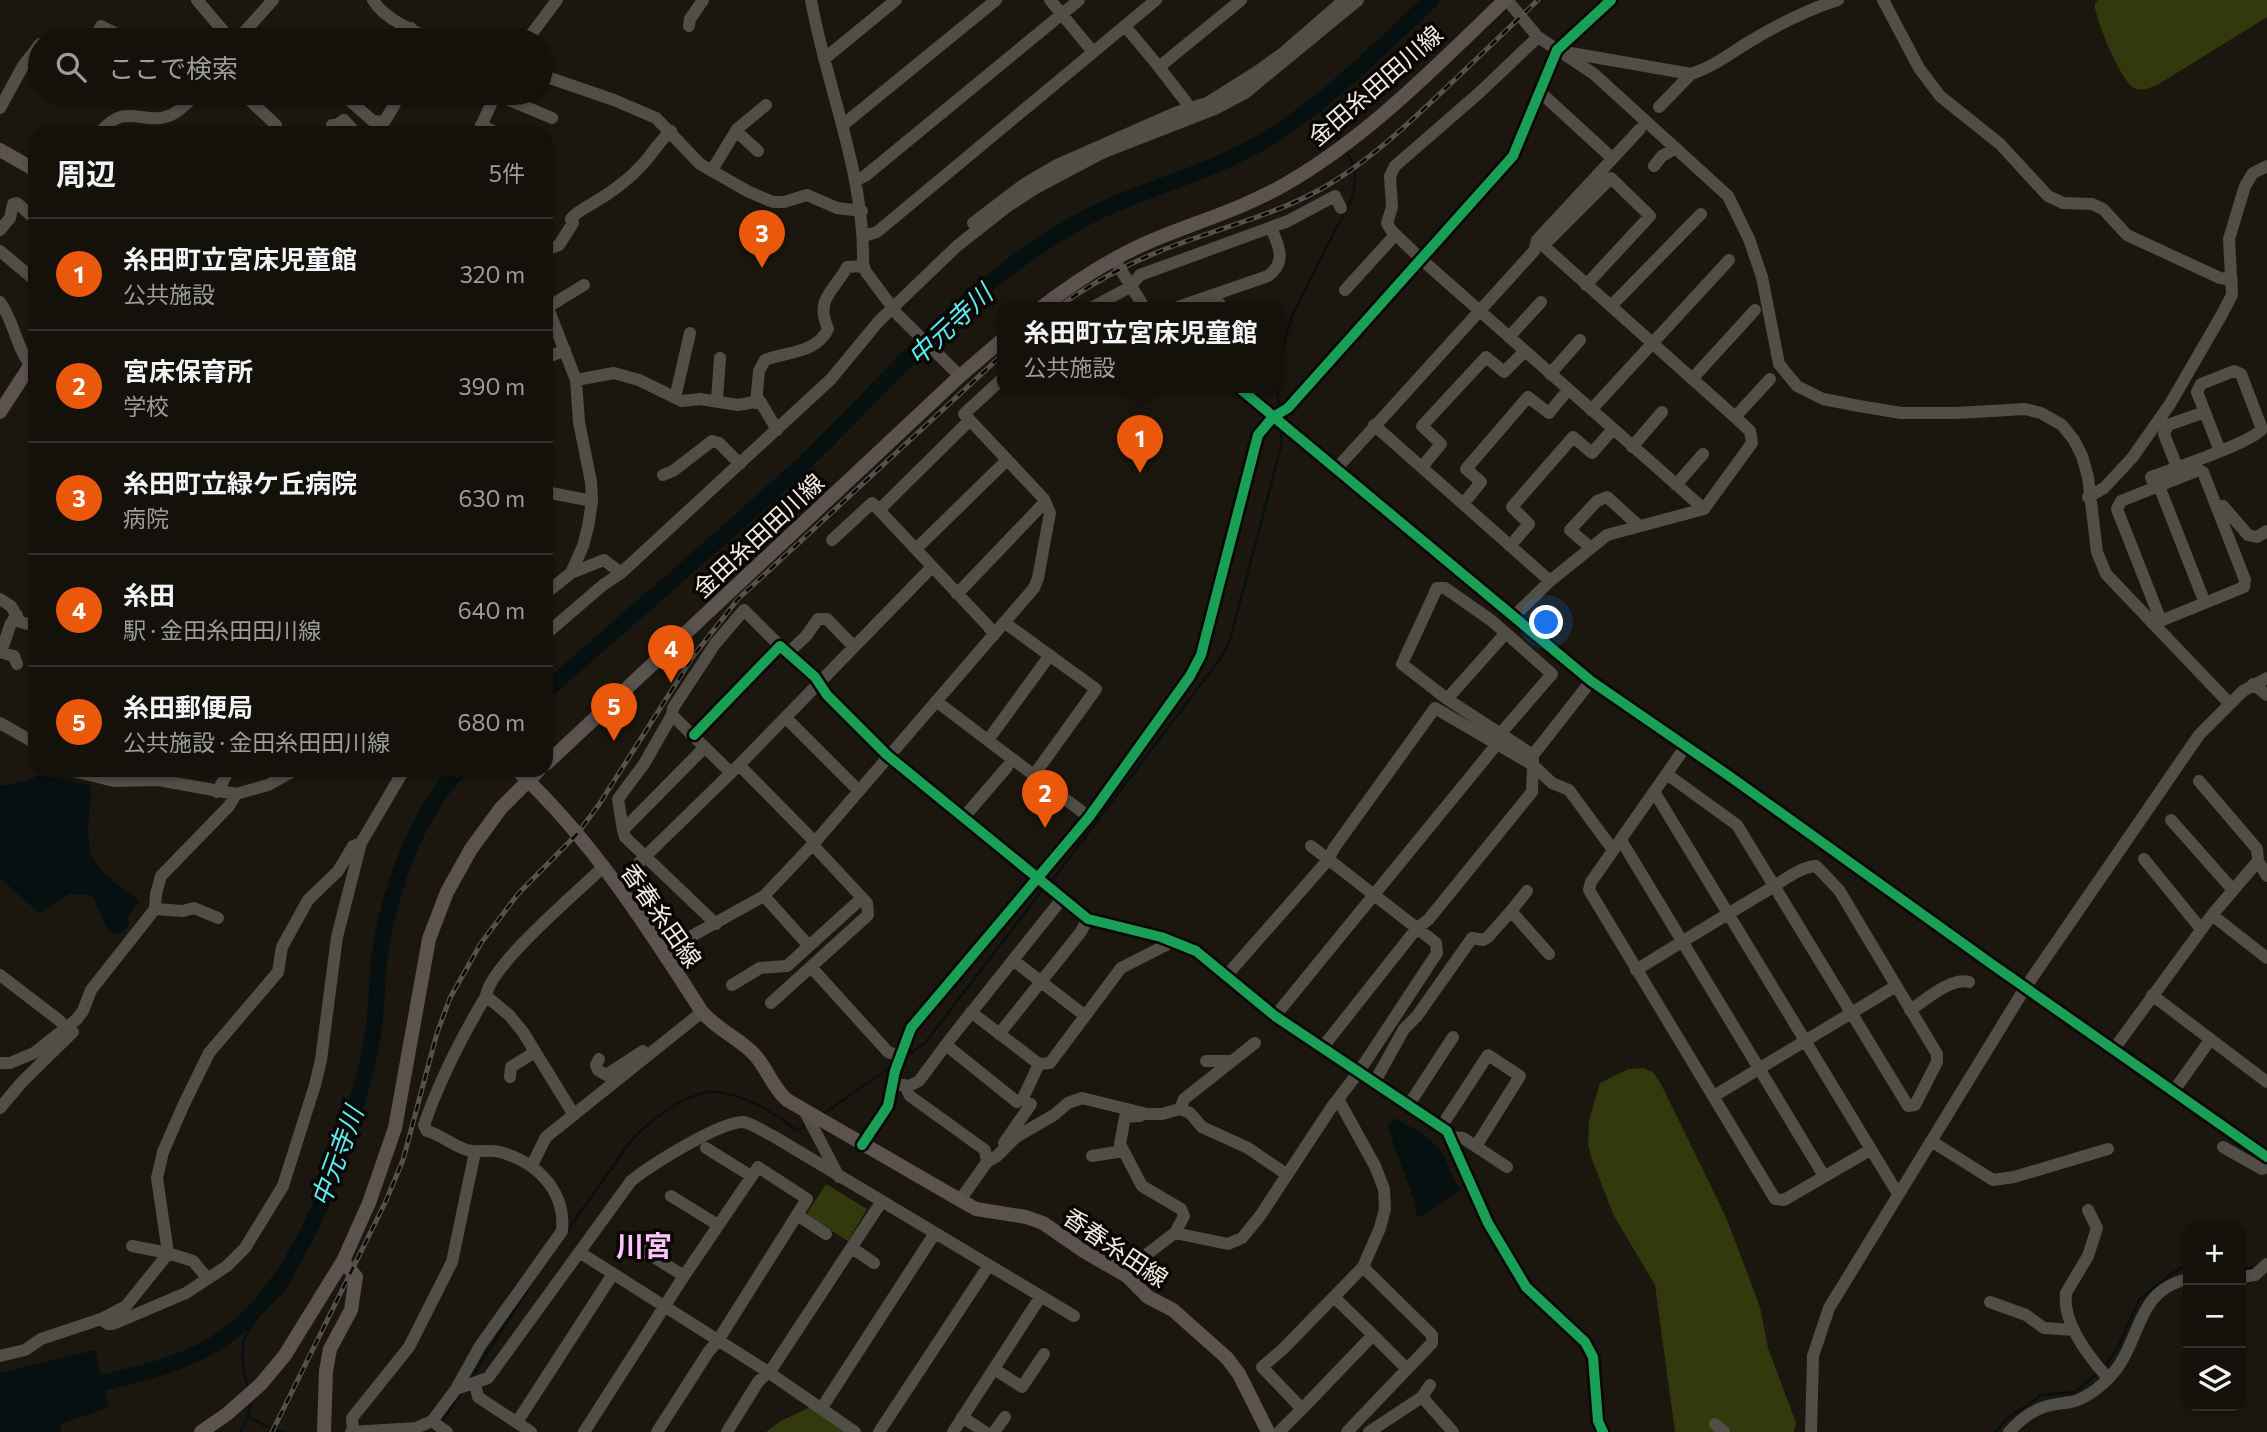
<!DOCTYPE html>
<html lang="ja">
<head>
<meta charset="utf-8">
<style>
	body { margin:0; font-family:Commissioner,"Noto Sans JP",sans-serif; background:#1d1a13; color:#f1f3f6 }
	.controls { position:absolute; right:21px; bottom:21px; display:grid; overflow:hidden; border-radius:14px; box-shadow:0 2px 5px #0004 }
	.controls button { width:63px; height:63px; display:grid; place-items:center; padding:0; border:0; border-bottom:2px solid #33312b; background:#14110a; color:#f1f3f6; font:35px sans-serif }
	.you { position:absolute; left:1547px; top:623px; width:24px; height:24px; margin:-18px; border:5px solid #fff; border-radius:50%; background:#1a73e8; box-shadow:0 0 0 10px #1a73e833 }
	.badge { display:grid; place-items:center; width:46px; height:46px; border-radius:50%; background:#ea580c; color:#fff; font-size:23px; font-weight:700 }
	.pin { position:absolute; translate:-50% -58px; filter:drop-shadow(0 2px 4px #0008) }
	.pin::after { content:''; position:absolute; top:37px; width:24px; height:21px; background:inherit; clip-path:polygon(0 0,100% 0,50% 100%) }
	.popup { position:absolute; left:997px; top:302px; width:287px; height:91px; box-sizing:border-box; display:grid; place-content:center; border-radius:14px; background:#14110a; filter:drop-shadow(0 2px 5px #0005); font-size:23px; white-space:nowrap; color:#9d9d9c }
	.popup b { font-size:26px; color:#f1f3f6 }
	.popup::after { content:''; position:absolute; left:50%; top:100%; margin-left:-14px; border:14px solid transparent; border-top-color:#14110a }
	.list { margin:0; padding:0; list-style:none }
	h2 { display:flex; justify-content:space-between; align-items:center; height:91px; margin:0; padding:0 28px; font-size:30px }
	h2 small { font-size:23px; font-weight:400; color:#9d9d9c }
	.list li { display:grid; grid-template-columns:46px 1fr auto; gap:21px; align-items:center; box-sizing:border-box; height:112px; padding:0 28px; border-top:2px solid #33312b }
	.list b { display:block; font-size:26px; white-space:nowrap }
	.list p { margin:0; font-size:23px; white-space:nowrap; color:#9d9d9c }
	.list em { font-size:23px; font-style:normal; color:#9d9d9c }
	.icon { flex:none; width:38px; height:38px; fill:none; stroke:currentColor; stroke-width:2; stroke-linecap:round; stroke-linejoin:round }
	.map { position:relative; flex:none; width:2267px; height:1432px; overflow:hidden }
	.search { position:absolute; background:#14110a; box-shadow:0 2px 5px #0004; left:28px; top:28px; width:525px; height:77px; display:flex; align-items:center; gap:18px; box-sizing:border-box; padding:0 24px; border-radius:38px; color:#9d9d9c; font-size:26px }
	.panel { position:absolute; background:#14110a; box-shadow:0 2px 5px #0004; left:28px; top:126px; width:525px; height:651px; border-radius:21px }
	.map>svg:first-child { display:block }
	.green { fill:#32390c }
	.water { fill:#061010 }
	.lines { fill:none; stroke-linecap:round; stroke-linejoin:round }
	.stream { stroke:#061010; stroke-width:2.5 }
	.river { stroke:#061010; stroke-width:16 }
	.minor { stroke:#514e47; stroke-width:12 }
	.major { stroke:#5c534f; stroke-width:14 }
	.rail-casing { stroke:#54524a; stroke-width:5 }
	.rail { stroke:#080602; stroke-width:2.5; stroke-dasharray:8; stroke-linecap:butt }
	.cycleway-casing { stroke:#080602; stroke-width:15 }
	.cycleway { stroke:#1a9f57; stroke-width:10 }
	.labels { text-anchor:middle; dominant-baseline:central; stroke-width:7; stroke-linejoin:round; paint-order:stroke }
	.street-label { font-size:24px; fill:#f0ece0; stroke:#080602 }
	.water-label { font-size:26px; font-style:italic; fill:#5cecf3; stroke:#080602 }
	.quarter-label { font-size:28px; font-weight:bold; fill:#ffc4fe; stroke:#080602 }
</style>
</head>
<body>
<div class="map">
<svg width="2267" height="1432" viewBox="0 0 2267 1432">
	<rect width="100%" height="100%" fill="#1b170e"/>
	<path class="green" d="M2098,0H2267V17L2159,84C2152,87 2144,91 2136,89C2121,83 2098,24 2095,8V3Z
		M1643,1068L1653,1072L1661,1084L1725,1215L1739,1251L1760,1307L1768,1348L1796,1423L1794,1432H1675L1655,1285L1614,1216L1591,1157L1588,1143L1589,1120L1600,1083L1628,1069Z
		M826,1184L867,1209L848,1241L806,1215Z
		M816,1404L838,1412L850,1432H766L779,1422Z"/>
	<path class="water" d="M41,775L90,785L91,790C86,852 82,862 137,898L139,902L128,916L129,925C107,955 101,905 91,895L69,894L39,913L0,878V786L22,782Z
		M1395,1118C1413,1129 1432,1137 1443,1155C1450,1166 1451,1179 1461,1189L1424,1215L1417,1217L1415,1203L1387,1125Z
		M95,1350L109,1407L60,1424L61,1432H0V1373Z"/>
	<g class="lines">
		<path class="stream" d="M1316,103L1341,143
			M1278,382L1286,334L1294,311L1352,198C1356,181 1357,166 1346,152
			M1277,387L1279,410
			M1051,882L1223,655L1231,636L1282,443L1280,427
			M906,1056L925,1043L1043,889
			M823,1114L892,1066
			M567,1231L630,1142C648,1122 690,1088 719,1092C746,1096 776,1113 797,1131L805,1125
			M2241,1269L2252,1268
			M2105,1366L2118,1347L2139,1300L2171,1274L2183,1267H2188
			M471,1378L530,1286
			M249,1390C244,1374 240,1358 244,1341C252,1309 298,1294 293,1259
			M248,1417L270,1428
			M442,1421L462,1392
			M277,1431L284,1432
			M240,1432L248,1417L251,1399
			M1996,1432L2005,1420L2042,1395L2075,1392L2098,1373"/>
		<path class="river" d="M546,691C631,616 718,542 802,465C869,401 930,329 1003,272C1037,246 1075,221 1115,204C1162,184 1212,170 1257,145C1322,108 1377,51 1431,0
			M83,1388C126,1376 175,1368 213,1345C287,1300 326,1202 350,1124C360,1092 370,1059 374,1026C377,1002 377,977 380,952C389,892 416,814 459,770"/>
		<path class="minor" d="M197,0L231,40
			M373,0C384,19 415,32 435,40
			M811,0C827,89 865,173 863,264L866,272L898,315L960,376
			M1050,0L1093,52
			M1507,0L1538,37L1594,74L1728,196L1749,239L1762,277L1779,364L1797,386L1823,399L1859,406L1901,413H1957L2025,409L2041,413L2062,425L2074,440L2082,456L2088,477L2097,552L2106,574L2229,703
			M1883,0L1919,68L1940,96L2000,144L2048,196L2063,203L2092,204L2103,209L2127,235L2220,278L2232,280
			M689,26L690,19L703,0
			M1125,26L1159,67L1241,0
			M1538,37L1479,93L1395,166L1390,176L1392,207L1387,223L1391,230L1421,259L1704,509
			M95,40L101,26L129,40
			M237,40L273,0
			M404,40L411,28
			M527,40L557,0
			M1565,52L1691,74C1713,67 1729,54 1749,42C1777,25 1806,10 1838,0
			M824,59L896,0
			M1159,67L1186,102L1189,109
			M541,75L614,100L656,118L700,164L749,192L773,202H784L807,195L837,208L862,211
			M1540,92L1612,158
			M242,93L276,125
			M341,93L373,121L384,122L395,104L392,93
			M495,94L552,118
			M1659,107L1691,74
			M0,108L23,66L40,44
			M844,124L996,0
			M332,125H337L344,120L356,133
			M481,125L497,133
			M736,131L758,151
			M100,133C125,100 143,127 171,115C182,110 189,101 197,93
			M478,133L496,93
			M1654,166L1662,156L1676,148
			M712,170L737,129L766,105
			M855,181L865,176L1079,0
			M0,230L10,218L13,204L17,203L35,219
			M978,230L973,223L1023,185L1057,165L1175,113L1207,103L1258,71L1283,53L1344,0
			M864,236L877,232L1156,0
			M1544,245L1611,178L1650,216L1586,285
			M0,251L31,277L35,276
			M546,253L549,249L559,245L573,223L571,219C579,209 588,207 598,200C610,193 629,179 638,169C651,157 657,143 671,131
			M1114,259L1144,307
			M1345,290L1395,235
			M1213,295L1222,307
			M0,302C14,321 16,347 30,364
			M546,303L576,380L579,422L591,482L592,501L588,527L583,546L571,573
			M1611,306L1701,214
			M548,307L584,285
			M1093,307L1130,287L1140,275L1288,221L1335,196L1341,208
			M1178,307L1268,276C1287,262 1279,246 1271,228
			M1509,337L1541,302
			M546,358L565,350
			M1550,374L1580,340
			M1692,379L1755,310
			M576,380L614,373L639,380L682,401L700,399L738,405L760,401L777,430
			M1238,387L1591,681L1732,778L1993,965L2267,1157
			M675,398L690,333
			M717,400L720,358
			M756,403L759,371L765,360C786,352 817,353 828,329C815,298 833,293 847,267L864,266
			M1591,410L1729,260
			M1735,417L1770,379
			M970,420L879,510L988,626L994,635
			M1374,425L1550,581
			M1632,447L1662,412
			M1422,467L1441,444L1422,426L1486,357L1504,372L1525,351
			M2177,467L2164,434L2168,425L2205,412
			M1337,468L1534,251L1537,240L1640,129
			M663,475L673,471L712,441L719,443L740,464
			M1676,485L1703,454
			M2159,486L2205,603
			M2155,488L2151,477C2173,469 2251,443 2262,429L2241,374L2234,371L2201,384L2197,392L2220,451
			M546,492L592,501
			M2088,497L2104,488L2132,458L2170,404L2221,316L2232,295L2229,239L2245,186L2253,173L2267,166
			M1463,504L1481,482L1466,469L1528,397L1549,413L1568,390
			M2217,508L2223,506L2248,535L2257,537L2267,531
			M832,540L872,503L879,510
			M1510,546L1529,524L1512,507L1573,437L1592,453L1613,429
			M1591,548L1570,530L1597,501L1607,497L1638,525
			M916,549L1006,461
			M546,593L571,573L604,560L621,573L831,379L879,321L957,246L1008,206L1036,188L1102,153L1215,109L1245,93L1358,0
			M957,594L1045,502
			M0,599L11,606L20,622L35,626
			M17,615L11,623L2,649L3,653L14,656L17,664
			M1514,616L1550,581L1607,535L1704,509L1752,443L1750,431L1735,417L1537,240
			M1005,623L1096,689L1034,775
			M2153,624C2183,612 2214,599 2244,587L2245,580L2203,472L2199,470L2121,501L2117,509L2161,621
			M546,634L603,585L621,573
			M788,653L806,636L818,619H827L854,647
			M1591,681L1533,755V765L1552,783L1569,790L1613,850
			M2253,684L2267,695
			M1447,699L1505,634
			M936,701L1089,817
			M786,718L858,790
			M0,723L35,743
			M1501,733L1552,674L1492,621L1445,588H1437L1402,664L1447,699L1533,755
			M694,735L780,646L815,677L827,695L887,755L1088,919L1161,937L1196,951L1275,1016L1447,1131L1488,1223L1526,1287L1585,1342L1593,1357L1598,1421L1603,1432
			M988,740L1050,655
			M1686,746L1591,882L1589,890L1775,1199L1784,1200L1870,1150
			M705,747L623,830L625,837L716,924
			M739,765L815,842
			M69,770L114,781L158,780L236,794L268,785L295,770
			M731,773L672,715L673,708L715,644L744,610L780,646
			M2199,781L2257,849L2258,861L2267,876
			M217,792L229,770
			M1655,793L1898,1194
			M964,817L1007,767
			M2171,820L2233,890
			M623,830L618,799L644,764L672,715
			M1621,840L1824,1176
			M2144,859L2201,929
			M617,884L739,765L932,567
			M764,896L809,946
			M155,909L183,911L194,908L218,918
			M1511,911L1527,891
			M2212,915L2267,958
			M663,952L764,896L815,842L1034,588L1038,578L1050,513L1044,499L964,414L1002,379
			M1013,960L1084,1015
			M811,967L888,1052L900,1056
			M1636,970C1680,943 1724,916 1768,890C1782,882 1799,867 1816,866L1839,890L1937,1054V1062L1915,1105L1908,1106L1737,825L1668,775
			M0,975L60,1021L66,1029
			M1227,975L1328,860L1334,848L1435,708L1533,765L1532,792L1428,920L1417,928L1322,1048
			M732,985L760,968L787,966L862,898
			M2152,995L2267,1082
			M771,1003L868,915L867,903L812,844
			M1910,1010C1926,1000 1951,977 1969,982
			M971,1012L1039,1064L1050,1063L1121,968L1172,942
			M1275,1016L1497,744
			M999,1034L1080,933L1088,919
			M946,1045L1017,1102L1023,1098L1039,1064
			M2114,1049L2212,915L2258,861
			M599,1059L596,1065L598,1070L606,1075L643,1051
			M1206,1061H1232
			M0,1063H10L34,1053L76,1020L83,1011L91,990L155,909L156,894L161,876L229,806L236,794
			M510,1077L511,1067L535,1052
			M892,1083L909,1086L919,1081L951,1038L1061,900
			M1374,1083L1404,1029L1417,1016L1472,938L1483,940L1488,937L1511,911L1549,954
			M905,1085L910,1096L985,1150L987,1162
			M2173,1092L2210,1040
			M1714,1096L1896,986
			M1408,1106L1453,1037
			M0,1108L22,1082L73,1032
			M1180,1109L1184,1099L1255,1043
			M804,1110L839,1177
			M574,1115L523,1032L509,1015L486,996C490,965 578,892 603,867
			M1140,1116L1125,1117L1120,1144L1142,1186L1181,1209L1184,1216L1175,1233
			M1441,1127L1488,1055L1520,1076L1476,1146
			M1451,1137L1463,1138L1507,1167
			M1931,1141L1993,1180L2014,1177L2108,1149
			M1004,1143L1031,1104
			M862,1145L888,1106L895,1071L911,1028L1089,817L1190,676L1201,655L1258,435L1273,417L1288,408L1513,156L1557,50L1611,0
			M2223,1147L2262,1169L2267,1167
			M706,1148L751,1176
			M1092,1156L1123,1151
			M532,1165L546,1137L702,1012
			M671,1196L718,1225
			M960,1200L987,1162L997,1156L1016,1137L1054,1115L1068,1103L1082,1098L1147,1114H1162L1180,1109L1190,1113L1202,1127L1248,1148L1286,1174
			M2088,1210L2097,1228L2088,1256L2066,1293C2062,1323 2089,1357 2108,1378
			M797,1215L826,1234
			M132,1246L168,1253L193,1261L208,1279
			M638,1247L684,1276
			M852,1248L874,1263
			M579,1252L768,1372L855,1432
			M1117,1269C1139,1264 1156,1246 1175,1233L1228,1244L1242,1238L1260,1216L1331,1108L1358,1073L1437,953L1436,943L1311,846
			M2241,1277L2255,1275L2267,1264
			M1990,1302L2026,1315L2044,1328L2074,1330
			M101,1319L108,1324H113L186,1293L227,1266L245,1248L283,1186L315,1085L321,1060L337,937L361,843L404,770
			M1373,1335L1407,1369
			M0,1356L25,1350L41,1339L101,1319L126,1306L163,1260L168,1253L157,1178L163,1152L184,1104L209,1053L278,972L282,947L308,900L338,871L353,846L361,843
			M994,1369L1022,1387L1044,1354
			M475,1383L478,1397L531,1432
			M456,1389L488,1378L631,1181C651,1165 719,1122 743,1122C752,1123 764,1132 773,1136L1074,1316
			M1422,1397L1453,1432
			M821,1409L935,1233
			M1302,1409L1373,1335L1334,1297
			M962,1417L985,1432
			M432,1421L447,1432
			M517,1422L613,1274
			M1715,1424L1724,1432
			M351,1432L416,1428L432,1421L456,1389L480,1346L562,1231C566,1191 537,1162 500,1152C489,1149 478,1153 467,1150C453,1146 442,1135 427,1131L424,1125C440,1079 461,1038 486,996
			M353,1432L352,1418L409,1347L452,1262L475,1152
			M584,1432L684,1276L758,1167L807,1199L717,1342L709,1351L657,1432
			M727,1432L758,1382L773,1367L882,1201
			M879,1432L989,1265
			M953,1432L1041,1296
			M994,1432L1005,1417
			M1279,1432L1302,1409L1262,1367L1282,1350L1363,1267L1380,1228L1385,1209L1384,1189L1375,1166L1338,1099
			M1347,1432L1432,1343V1335L1363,1267
			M1369,1432L1422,1397L1430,1385
			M1811,1432L1813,1356L1829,1308L2025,988L2199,735L2243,691L2267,678
			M2009,1432C2018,1422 2027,1414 2039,1409C2048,1404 2060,1404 2071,1402C2089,1398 2107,1382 2118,1367C2142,1333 2138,1290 2188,1279"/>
		<path class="major" d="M0,150L35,170
			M1042,307C1076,281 1111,258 1151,241C1196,222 1242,209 1284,185C1368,137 1436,66 1505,0
			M0,412L35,358
			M546,764L960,376L1002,340
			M517,770C592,840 647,926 702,1012C717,1029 738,1038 754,1054C767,1068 772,1087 787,1100L960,1200L976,1209L1026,1217L1043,1223L1085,1252L1127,1276L1148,1297L1173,1310L1227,1358L1239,1374L1268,1432
			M201,1432L227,1414L261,1384L285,1355L343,1261L369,1203L395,1128L429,939L447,892L471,849L501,808L539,770
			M324,1432L326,1371L330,1349L351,1310L356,1277L343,1261"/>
		<defs>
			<path id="rail" d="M1058,307C1095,281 1134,260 1176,245C1224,227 1276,214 1321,189C1367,163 1407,125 1445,89C1476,59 1507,30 1538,0
				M272,1432L385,1203L403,1160L437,1033L450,998L481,943L518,894L578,833L600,803L694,655L738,599L1002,355"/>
		</defs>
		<use href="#rail" class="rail-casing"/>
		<use href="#rail" class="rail"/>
		<defs>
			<path id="cycleway" d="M1238,387L1591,681L1732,778L1993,965L2267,1157
				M694,735L780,646L815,677L827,695L887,755L1088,919L1161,937L1196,951L1275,1016L1447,1131L1488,1223L1526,1287L1585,1342L1593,1357L1598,1421L1603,1432
				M862,1145L888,1106L895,1071L911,1028L1089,817L1190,676L1201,655L1258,435L1273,417L1288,408L1513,156L1557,50L1611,0"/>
		</defs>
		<use href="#cycleway" class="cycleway-casing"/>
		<use href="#cycleway" class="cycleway"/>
	</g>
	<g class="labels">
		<g class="street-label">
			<text transform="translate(1375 85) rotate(-41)">金田糸田田川線</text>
			<text transform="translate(758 535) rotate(-43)">金田糸田田川線</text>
			<text transform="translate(662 915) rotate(55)">香春糸田線</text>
			<text transform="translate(1116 1247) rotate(34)">香春糸田線</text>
		</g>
		<g class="water-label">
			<text transform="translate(949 324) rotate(-43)">中元寺川</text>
			<text transform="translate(336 1156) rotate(-70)">中元寺川</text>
		</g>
		<g class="quarter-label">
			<text x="644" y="1245">川宮</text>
		</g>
	</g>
</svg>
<div class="controls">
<button>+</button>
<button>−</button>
<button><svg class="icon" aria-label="layers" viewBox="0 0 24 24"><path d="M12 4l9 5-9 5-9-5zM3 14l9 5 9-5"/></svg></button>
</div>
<div class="you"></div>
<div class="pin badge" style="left:1140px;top:473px">1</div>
<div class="popup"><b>糸田町立宮床児童館</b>公共施設</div>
<div class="pin badge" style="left:1045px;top:828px">2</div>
<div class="pin badge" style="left:762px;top:268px">3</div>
<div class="pin badge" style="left:671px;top:683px">4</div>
<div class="pin badge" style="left:614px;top:741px">5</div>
<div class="search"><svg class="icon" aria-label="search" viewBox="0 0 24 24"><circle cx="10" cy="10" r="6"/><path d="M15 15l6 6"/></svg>ここで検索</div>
<section class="panel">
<h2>周辺<small>5件</small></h2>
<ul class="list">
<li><span class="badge">1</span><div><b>糸田町立宮床児童館</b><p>公共施設</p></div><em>320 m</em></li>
<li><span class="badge">2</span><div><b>宮床保育所</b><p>学校</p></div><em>390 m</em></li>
<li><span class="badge">3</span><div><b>糸田町立緑ケ丘病院</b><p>病院</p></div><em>630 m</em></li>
<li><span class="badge">4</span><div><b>糸田</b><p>駅 · 金田糸田田川線</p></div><em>640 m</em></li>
<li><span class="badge">5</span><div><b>糸田郵便局</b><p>公共施設 · 金田糸田田川線</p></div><em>680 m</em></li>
</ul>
</section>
</div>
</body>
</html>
